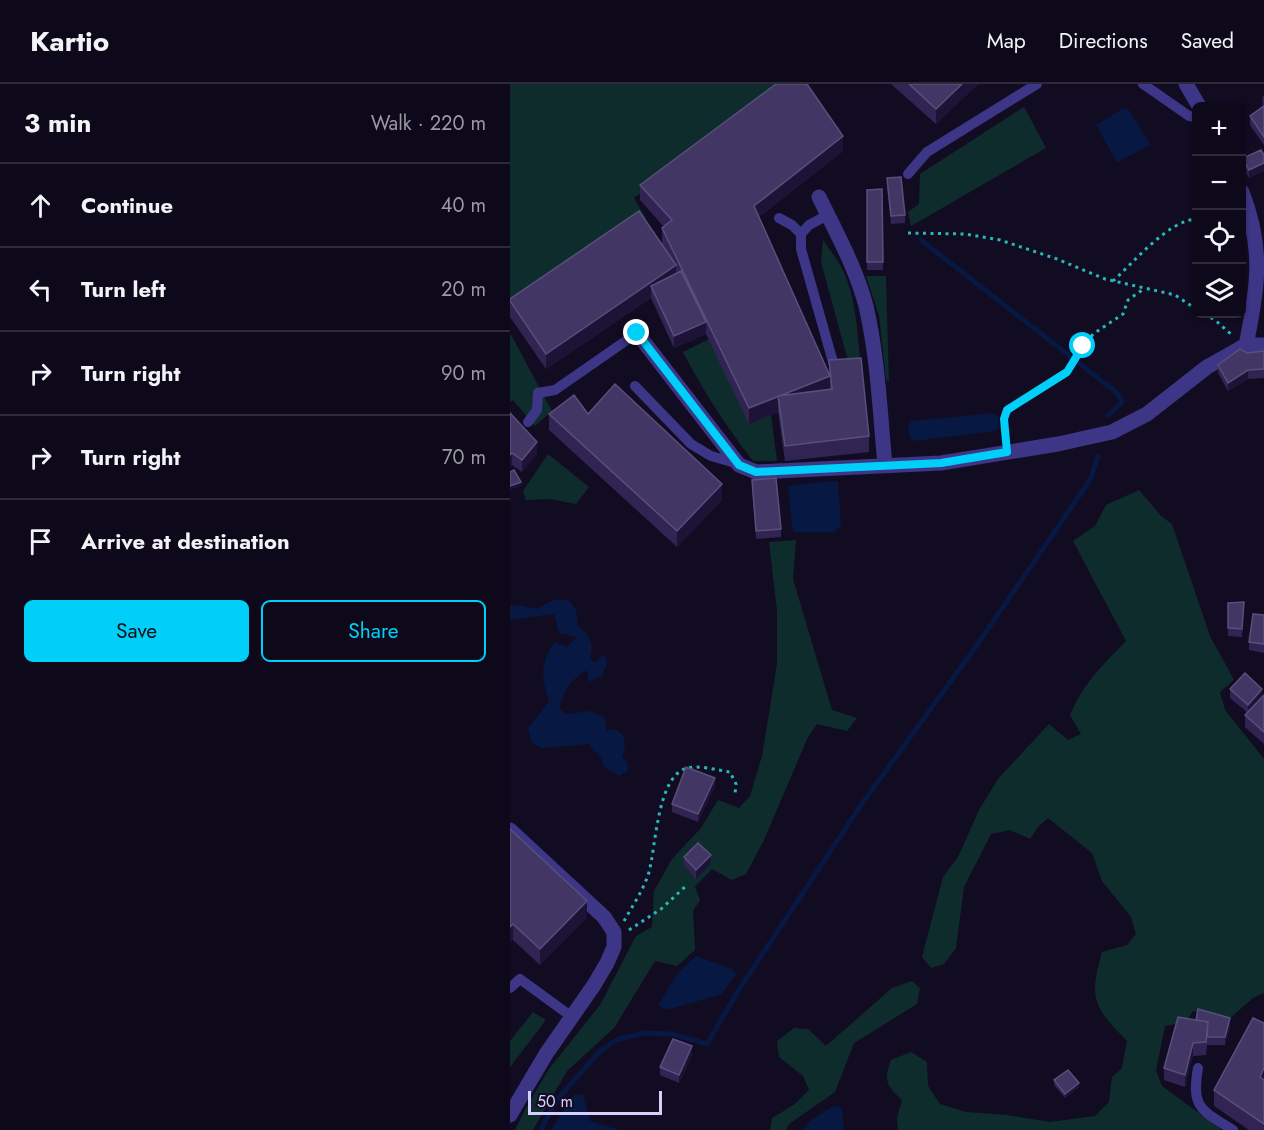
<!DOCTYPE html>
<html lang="en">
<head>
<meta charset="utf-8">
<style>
	body { margin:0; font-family:Jost,sans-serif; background:#171223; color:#f1f3f6 }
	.controls { position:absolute; right:18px; top:18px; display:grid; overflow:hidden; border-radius:9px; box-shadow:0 2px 4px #0004 }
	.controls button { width:54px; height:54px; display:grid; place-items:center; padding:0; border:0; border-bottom:2px solid #2e2a39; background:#0e091a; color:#f1f3f6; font:30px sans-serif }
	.scale { position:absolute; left:18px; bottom:15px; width:134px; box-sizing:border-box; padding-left:6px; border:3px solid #d7ceff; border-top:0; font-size:16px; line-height:21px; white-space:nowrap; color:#d7ceff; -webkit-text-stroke:4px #120c23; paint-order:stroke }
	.stop { position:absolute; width:18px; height:18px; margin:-14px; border:4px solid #00d0f9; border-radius:50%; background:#fff }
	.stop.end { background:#00d0f9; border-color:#fff; box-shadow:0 2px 6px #0008 }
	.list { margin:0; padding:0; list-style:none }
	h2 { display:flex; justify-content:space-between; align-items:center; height:78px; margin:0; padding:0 24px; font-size:26px }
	h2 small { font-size:20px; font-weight:400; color:#9b9aa2 }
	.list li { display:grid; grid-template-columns:39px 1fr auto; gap:18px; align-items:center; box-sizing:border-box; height:84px; padding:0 24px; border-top:2px solid #2e2a39 }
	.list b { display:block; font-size:22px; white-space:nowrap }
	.list em { font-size:20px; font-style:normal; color:#9b9aa2 }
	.actions { display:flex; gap:12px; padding:18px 24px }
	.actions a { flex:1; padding:14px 0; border:2px solid #00d0f9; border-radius:9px; text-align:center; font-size:21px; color:#00d0f9 }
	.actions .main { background:#00d0f9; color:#111 }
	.icon { flex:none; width:33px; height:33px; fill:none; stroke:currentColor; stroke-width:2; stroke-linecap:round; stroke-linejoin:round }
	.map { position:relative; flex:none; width:754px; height:1046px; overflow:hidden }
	header { display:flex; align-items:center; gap:36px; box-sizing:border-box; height:84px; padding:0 30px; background:#0e091a; border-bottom:2px solid #2e2a39 }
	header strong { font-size:28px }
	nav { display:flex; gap:33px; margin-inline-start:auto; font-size:21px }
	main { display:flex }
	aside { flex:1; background:#0e091a }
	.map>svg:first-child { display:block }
	.green { fill:#0f2c2d }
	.water { fill:#071842 }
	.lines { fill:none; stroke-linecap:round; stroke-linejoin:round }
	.stream { stroke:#071842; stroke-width:5 }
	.path { stroke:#27b9ba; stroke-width:3; stroke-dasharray:3 4.5; stroke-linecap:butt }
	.lane { stroke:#3d3585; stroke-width:10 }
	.street { stroke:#3d3585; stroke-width:15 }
	.wall { fill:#312452 }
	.shaded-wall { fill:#1d1337 }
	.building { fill:#423665; stroke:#5a4e7d; stroke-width:1.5 }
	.route { stroke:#00d0f9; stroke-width:8 }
</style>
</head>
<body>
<header>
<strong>Kartio</strong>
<nav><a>Map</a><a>Directions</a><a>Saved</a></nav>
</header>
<main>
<aside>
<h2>3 min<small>Walk · 220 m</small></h2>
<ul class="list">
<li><svg class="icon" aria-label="ahead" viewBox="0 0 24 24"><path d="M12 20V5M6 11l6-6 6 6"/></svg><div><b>Continue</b></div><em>40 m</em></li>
<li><svg class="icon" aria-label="left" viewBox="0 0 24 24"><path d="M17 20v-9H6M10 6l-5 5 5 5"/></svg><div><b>Turn left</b></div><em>20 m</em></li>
<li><svg class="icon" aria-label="right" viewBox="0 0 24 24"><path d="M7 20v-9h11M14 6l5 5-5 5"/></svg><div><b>Turn right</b></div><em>90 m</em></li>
<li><svg class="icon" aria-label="right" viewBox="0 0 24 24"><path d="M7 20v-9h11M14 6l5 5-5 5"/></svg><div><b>Turn right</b></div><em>70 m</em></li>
<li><svg class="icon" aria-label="arrive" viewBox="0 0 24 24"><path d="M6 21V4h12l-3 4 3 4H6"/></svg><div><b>Arrive at destination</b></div></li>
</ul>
<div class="actions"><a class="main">Save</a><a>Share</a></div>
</aside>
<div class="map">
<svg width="754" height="1046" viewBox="0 0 754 1046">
	<rect width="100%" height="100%" fill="#120c23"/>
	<path class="green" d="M0,0H279L124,114L136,134L0,224Z
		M514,23L536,64L401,142L398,128L409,120L410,90Z
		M313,156C318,164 324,171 329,179C347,209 347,250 351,284H340L311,178Z
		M356,192H376L379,299L376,295L369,231Z
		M0,249L42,327L25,342L3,316L0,318Z
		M199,255L261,331L267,377H243C216,342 193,307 173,268Z
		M38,370L79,403L66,420L40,415L16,416L13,407Z
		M629,406L651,432L662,440L700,552L724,596L710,608L715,626L754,675V909L743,914L719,935L683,927L676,938L655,942L646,986L652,1002L712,1046H388L387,1034L392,1016C377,1002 373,997 381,976L401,968L417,978L418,1002L430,1020L456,1028L497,1031L540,1038L585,1032L599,1018L602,993L612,984L617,957C583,922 579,915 592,868L617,861L626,850L621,833L592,797L582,769L538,734L528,743L520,755L500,746L481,750L454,803L446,864L434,880L421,884L412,873L433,793L448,773L469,726L488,695L539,640L558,656L571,650L560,631C575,597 591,583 616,557L563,457L585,442L596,421Z
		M286,456L283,495L322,626L347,634L337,647L307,640L298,653L254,756L236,790L222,796L202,785L185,803L190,816L183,827L185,866L167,882L145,877L104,944L57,987L23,1046H5L17,1022L39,985L90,921L126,852L142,843L144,807L162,775L191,744L208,716L229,724L240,712L252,672L267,580V527L259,458Z
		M402,897L410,904L407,920L344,959L325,1008L279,1040L276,1046H260L262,1034L285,1020L299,1006L293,992L269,973L267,957L284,944L298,945L316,962L382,904Z
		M23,928L36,936L0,983V957Z"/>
	<path class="water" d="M612,25H618L641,61L607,78L586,41Z
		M483,329L488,332L489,342L486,347L404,357L400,354L398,341L400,337Z
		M320,397L328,398L331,441L325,448H283L278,402Z
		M43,516H58L66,526L68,542L78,551L82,563L80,573L84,579L95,570L97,580L92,592L79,598L77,586C62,594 54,607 49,623L55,630L81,627L95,634L97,647L105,645L114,652L115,662L112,673L117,678L118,686L109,692L93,682L91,674L79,660L31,664L22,659L18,644L39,618C31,591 30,582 44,558L57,563L67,553L49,549L44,530L0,536V522L9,521L26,525Z
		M186,872L222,885L226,890L212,910L157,926L148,921L167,890Z
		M65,1010L73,1011L80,1037L110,1046H41Z
		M323,1022L332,1024L334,1046H292L300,1037Z"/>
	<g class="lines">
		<path class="stream" d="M411,156L607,309L612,318L598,331
			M31,1046L45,1018L90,967L108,955L134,949L162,950L197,960L230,904L351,721L467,561L580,396L588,372"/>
		<path class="path" d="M398,149L455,150L490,156L547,175L595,195L665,211L686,225
			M603,197C624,178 658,137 686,135
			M694,230L705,236L722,251
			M495,354L494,335L497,326L557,288L583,250L613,230L618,216L635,204
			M114,837C123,821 134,805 139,788C146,762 147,697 174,685C187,680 206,686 220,688L226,700L225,710
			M119,846L151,825L177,801"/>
		<path class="lane" d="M633,0L679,32L686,33
			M398,90L417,68L527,0
			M318,131L299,141L291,150V165L325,285
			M269,134L282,141L291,150
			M125,302L181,360L201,372L229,380
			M18,338L27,326L28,309L45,306L127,249
			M0,904L10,895L62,933
			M688,984C681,1024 691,1026 723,1046"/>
		<path class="street" d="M676,0L689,22
			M732,108C754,164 748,204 736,261
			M309,113C326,148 346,184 356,222C368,274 370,329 375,381
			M127,249L229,381L246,388L431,379L548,360L602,348L637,330L697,283L736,261H754
			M0,746L94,833L104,848V863L97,879L84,901L36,970L0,1031"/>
	</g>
	<path class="wall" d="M381,0H468L426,40Z
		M754,12V61L740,41V32L753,23L752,13Z
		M333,67L249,133L319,289V276L359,352V368L275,377L268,328L239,340L196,250L164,264L141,214L36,285L0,233V215L152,160V144L154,143L130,116V101Z
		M754,71V87L739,94L733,82V74Z
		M377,94L395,131V139L381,140L377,102Z
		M372,105L373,186H357V106Z
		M754,267V294L738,295L718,307L708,289V281L737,269Z
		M0,329L27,370L12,388L2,381Z
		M39,330H78L212,416L167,463L39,346Z
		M242,396L271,445V453L246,455Z
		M734,518L732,553L718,552V519Z
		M754,531V569L739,566V558Z
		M720,605L752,614L754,611V660L735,643V631L738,629L720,614Z
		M205,702L188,738L162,728V720Z
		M0,745L77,833L30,881L3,856Z
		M174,773L201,779L186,795L174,781Z
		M668,933L720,942L715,961H697L696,971L683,972L675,1003L654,996V984Z
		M754,939V1046H739L704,1022V1006Z
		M182,971L169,999L150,991V983Z
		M544,996L569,1003L555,1014L544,1001Z"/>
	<path class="shaded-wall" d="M452,0H468L426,40V25Z
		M333,52V67L244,137V122Z
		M754,79V87L739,94V86Z
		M166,181V197L141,202V214L36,285V270Z
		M196,238V250L164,264V252Z
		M738,286V295L718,307V299Z
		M320,292V307L268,312Z
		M268,312V328L239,340V324Z
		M27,358V370L12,388V376Z
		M2,369V381L0,383V371Z
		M11,398V402L0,406V402Z
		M212,400V416L167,463V447Z
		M752,605V614L738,629V621Z
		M205,694V702L188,738V730Z
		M201,771V779L186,795V786Z
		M77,817V833L30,881V865Z
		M3,840V856L0,858V843Z
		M720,934V942L715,961V953Z
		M683,959V972L675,1003V991Z
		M182,962V971L169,999V991Z
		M754,984V999L750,993Z
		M569,999V1003L555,1014V1010Z"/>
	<path class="building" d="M266,0H297L333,52L244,122L320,292L239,324L152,144L162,136L130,101Z
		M399,0H452L426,25Z
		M754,22V53L740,32Z
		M751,66L754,71V79L739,86L733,74Z
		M391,93L395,131L381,132L377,94Z
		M372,105L373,178H357V106Z
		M129,127L166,181L36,270L0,217V215Z
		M171,187L196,238L164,252L141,202Z
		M730,265L737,269L754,267V285L738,286L718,299L708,281Z
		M351,274L359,352L275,362L268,312L322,305L319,276Z
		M105,300L212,400L167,447L39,330L64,311L78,330Z
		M0,329L27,358L12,376L2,369L0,371Z
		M4,386L11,398L0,402V388Z
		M266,394L271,445L246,447L242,396Z
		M734,518L732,545L718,544V519Z
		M743,530L754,531V560L739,558Z
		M735,589L752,605L738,621L720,605Z
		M754,611V648L735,631Z
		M176,683L205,694L188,730L162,720Z
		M0,745L77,817L30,865L3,840L0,843Z
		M188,759L201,771L186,786L174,773Z
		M688,925L720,934L715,953H697L698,938L686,936Z
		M668,933L698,938L696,958L683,959L675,991L654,984Z
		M743,934L754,939V984L750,993L754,996V1040L704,1006Z
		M163,955L182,962L169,991L150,983Z
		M558,986L569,999L555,1010L544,996Z"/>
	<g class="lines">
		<path class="route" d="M127,249L229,381L246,388L431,379L497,368L494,335L497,326L557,288L573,262"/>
	</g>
</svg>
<div class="controls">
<button>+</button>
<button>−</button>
<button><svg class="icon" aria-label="locate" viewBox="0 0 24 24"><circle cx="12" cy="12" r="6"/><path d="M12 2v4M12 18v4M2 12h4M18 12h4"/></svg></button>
<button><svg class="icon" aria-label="layers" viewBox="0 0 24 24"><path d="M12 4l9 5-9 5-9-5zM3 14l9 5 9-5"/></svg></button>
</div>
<div class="scale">50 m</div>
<div class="stop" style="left:573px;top:262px"></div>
<div class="stop end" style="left:127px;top:249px"></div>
</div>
</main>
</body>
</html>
